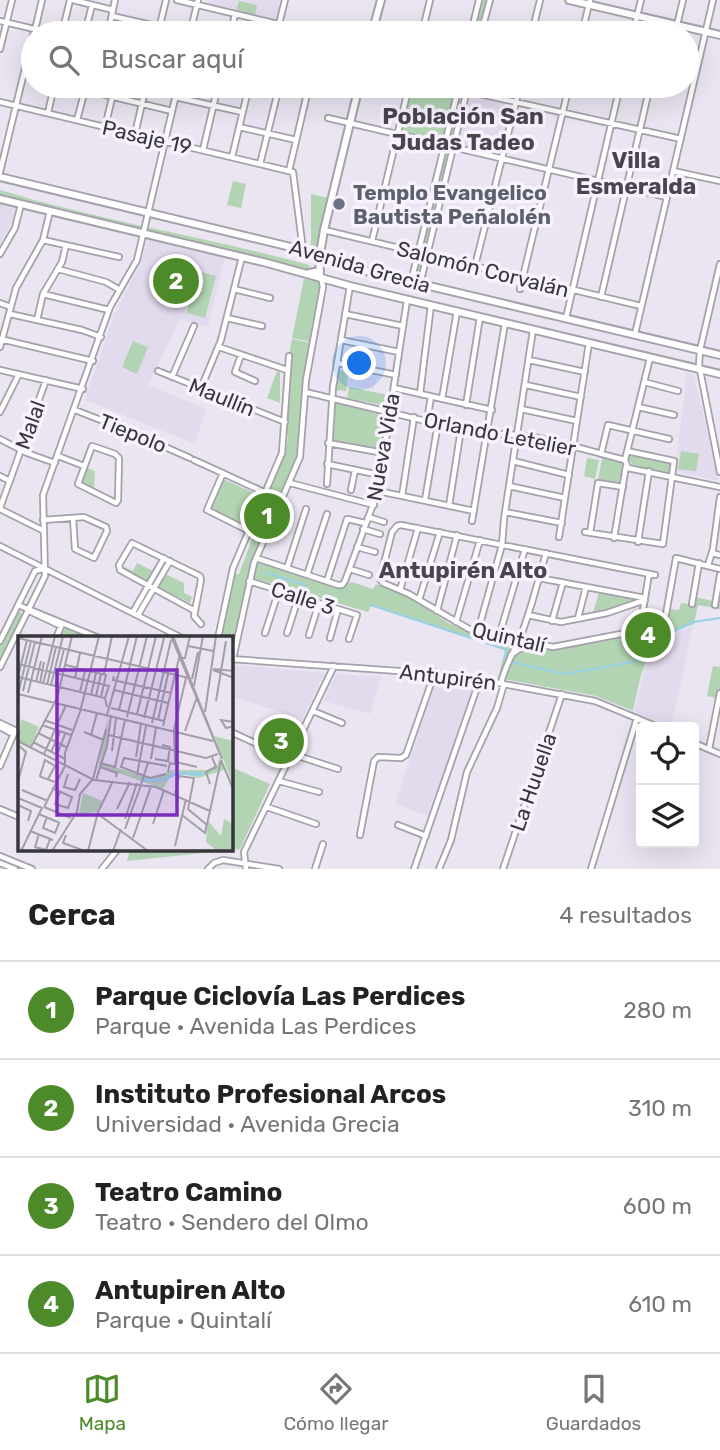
<!DOCTYPE html>
<html lang="es">
<head>
<meta charset="utf-8">
<style>
	body { margin:0; font-family:Rubik,sans-serif; background:#f2f2f2; color:#222 }
	.controls { position:absolute; right:21px; bottom:21px; display:grid; overflow:hidden; border-radius:7px; box-shadow:0 7px 28px #0002 }
	.controls button { width:63px; height:63px; display:grid; place-items:center; padding:0; border:0; border-bottom:2px solid #e0e0e0; background:#fff; color:#222; font:35px sans-serif }
	.you { position:absolute; left:360px; top:364px; width:24px; height:24px; margin:-18px; border:5px solid #fff; border-radius:50%; background:#1a73e8; box-shadow:0 0 0 10px #1a73e833 }
	.badge { display:grid; place-items:center; width:46px; height:46px; border-radius:50%; background:#4d8a2a; color:#fff; font-size:23px; font-weight:700 }
	.pin { position:absolute; translate:-50% -50%; border:4px solid #fff; box-shadow:0 2px 7px #0006 }
	.list { margin:0; padding:0; list-style:none }
	h2 { display:flex; justify-content:space-between; align-items:center; height:91px; margin:0; padding:0 28px; font-size:30px }
	h2 small { font-size:23px; font-weight:400; color:#767676 }
	.list li { display:grid; grid-template-columns:46px 1fr auto; gap:21px; align-items:center; box-sizing:border-box; height:98px; padding:0 28px; border-top:2px solid #e0e0e0 }
	.list b { display:block; font-size:26px; white-space:nowrap }
	.list p { margin:0; font-size:23px; white-space:nowrap; color:#767676 }
	.list em { font-size:23px; font-style:normal; color:#767676 }
	.icon { flex:none; width:38px; height:38px; fill:none; stroke:currentColor; stroke-width:2; stroke-linecap:round; stroke-linejoin:round }
	.map { position:relative; flex:none; width:720px; height:869px; overflow:hidden }
	.search { position:absolute; background:#fff; box-shadow:0 7px 28px #0002; left:21px; right:21px; top:21px; height:77px; display:flex; align-items:center; gap:18px; box-sizing:border-box; padding:0 24px; border-radius:38px; color:#767676; font-size:26px }
	.sheet { height:483px; background:#fff }
	nav { display:flex; justify-content:space-around; align-items:center; box-sizing:border-box; height:98px; border-top:2px solid #e0e0e0; background:#fff; font-size:19px; color:#767676 }
	nav a { display:grid; justify-items:center; gap:4px }
	nav .on { color:#4d8a2a }
	.map>svg:first-child { display:block }
	.built { fill:#e2daed }
	.green { fill:#b2d4b2 }
	.lines { fill:none; stroke-linecap:round; stroke-linejoin:round }
	.stream { stroke:#98d0e8; stroke-width:2 }
	.minor-casing { stroke:#a5a1ac; stroke-width:8 }
	.major-casing { stroke:#a5a1ac; stroke-width:10 }
	.minor { stroke:#fff; stroke-width:4.5 }
	.major { stroke:#fff; stroke-width:6 }
	.worship-dot { fill:#6b7280; stroke:#f7f2fe; stroke-width:2.5 }
	.labels { text-anchor:middle; dominant-baseline:central; stroke-width:7; stroke-linejoin:round; paint-order:stroke }
	.street-label { font-size:21px; fill:#37363a; stroke:#f7f2fe }
	.worship-label { font-size:21px; font-weight:bold; fill:#5b616d; stroke:#f7f2fe; text-anchor:start }
	.neighbourhood-label { font-size:23px; font-weight:bold; fill:#49454f; stroke:#f7f2fe }
	.inset-river { fill:none; stroke:#98d0e8; stroke-width:3.5 }
	.inset-road { fill:none; stroke:#a29fa8; stroke-width:2 }
	.view { fill:#7b2cbf; fill-opacity:0.15; stroke:#7b2cbf; stroke-width:3.5 }
	.inset-edge { fill:none; stroke:#37363a; stroke-width:3.5 }
</style>
</head>
<body>
<div class="map">
<svg width="720" height="869" viewBox="0 0 720 869">
	<rect width="100%" height="100%" fill="#eae5f1"/>
	<path class="built" d="M210,0H282L276,22L208,5Z
		M470,95L512,105L499,154L458,144Z
		M0,204L14,208L13,220L0,245Z
		M148,239L225,257L208,327L180,319L148,385L206,409L195,444L85,400L114,315L141,263Z
		M351,368L377,374L374,390L348,385Z
		M687,373L694,375L719,481L675,471Z
		M693,626L671,727L634,713L647,658L664,641L678,632Z
		M233,665L325,673L302,719L231,696V667Z
		M336,674L381,677L370,714L324,701Z
		M437,679L478,686L432,817L395,804Z"/>
	<path class="green" d="M480,0H488L480,33H472Z
		M239,1L257,5L255,16L236,11Z
		M413,86H431L455,92L443,143L402,133Z
		M461,86H467L420,281L415,280Z
		M233,181L246,184L241,208L227,205Z
		M0,190C101,221 207,237 309,265L310,270L0,197Z
		M311,194L328,198L316,249L311,248Z
		M197,271L216,276L205,318L187,313Z
		M304,279L322,282L311,342L292,338Z
		M292,339L310,343L304,379L297,465L253,559L231,657V638H221L233,578L236,574H239L287,445L288,435L282,434C283,402 286,371 292,339Z
		M133,341L148,347L137,374L122,367Z
		M338,370L349,371L346,391L335,390Z
		M277,371L280,372V403L267,398Z
		M349,387L388,395L386,406L347,398Z
		M334,403L387,415L381,451L330,442Z
		M681,451L699,454L696,471L678,469Z
		M630,453L673,461L670,473L634,466L629,460Z
		M587,458L599,460L595,479L584,476Z
		M602,458L623,462L620,484L598,480Z
		M87,468L95,471L94,491L82,484Z
		M223,479L259,495L245,526L211,509Z
		M256,562L339,588L352,582L373,589L376,584L407,596L450,624L469,632L555,650L613,639L641,631L644,616L654,618L655,614L668,616L670,609L679,610L681,603L693,605L695,597L717,602L720,598V609L698,605L694,624C643,641 644,665 633,711L596,696L498,678L505,650L371,606L368,612L252,578Z
		M137,563L153,571L147,582L123,570V566L133,571Z
		M165,574L184,583V593L192,597L190,603L158,587Z
		M599,592L641,599L608,610L593,613Z
		M19,611L23,615L0,661V645Z
		M66,627L69,628L94,638H59Z
		M713,666L720,667V699L707,696Z
		M231,767L270,784L240,849L127,861L130,850H231Z"/>
	<g class="lines">
		<path class="stream" d="M264,572L305,585
			M371,605L507,650L504,660
			M511,662L564,674L633,662L646,655L670,633L693,622L720,618"/>
		<defs>
			<path id="minor" d="M73,0L113,10
				M177,0L294,28L293,33
				M112,16L160,27
				M0,21L51,33
				M279,24L285,0
				M677,25L683,0
				M35,30L42,0
				M62,33L70,0
				M85,33L92,5
				M108,33L115,0
				M158,33L166,0
				M190,33L198,0
				M231,33L235,14
				M261,33L264,21
				M422,33L430,0
				M471,33L479,0
				M481,33L490,0
				M532,33L540,0
				M582,33L590,0
				M633,33L641,0
				M662,33L665,23
				M0,49L12,0
				M271,86L307,94L289,171
				M444,86L681,139
				M85,90L172,111
				M175,97L242,112
				M0,102L293,172L303,250
				M48,113L54,86
				M328,118L667,197
				M77,120L86,86
				M105,127L115,86
				M239,127L296,140
				M135,134L146,86
				M203,150L218,86
				M232,157L249,86
				M260,164L279,87
				M673,171L720,181
				M0,172L33,35
				M324,230L641,306
				M43,240L119,257
				M372,241L409,86
				M0,254L15,228L21,204
				M720,264L700,350L699,365L720,472
				M475,266L520,86
				M58,269L106,282L120,290
				M411,282L459,86
				M420,284L468,86
				M234,289L270,298
				M520,289L569,86
				M43,294L109,310
				M601,297L650,86
				M0,303L11,307
				M10,314L82,330L101,337
				M345,314L403,326
				M227,318L262,326
				M566,318L620,86
				M37,320L43,294L62,262L66,245
				M635,334L713,0
				M0,339L93,361
				M341,340L399,352
				M0,347L16,288L43,240L50,211
				M219,347L287,370
				M241,355L235,372L255,381
				M529,360L585,372
				M337,363L396,375
				M0,370L83,389
				M158,371L285,422
				M172,377L194,326
				M644,382L678,391
				M526,385L581,397
				M201,388L221,340L242,257
				M394,388L492,410
				M305,392L488,436C519,427 590,452 625,460L628,468L720,487
				M420,394L431,305
				M442,399L457,311
				M466,405L480,317
				M638,407L674,415
				M521,409L577,421
				M75,410L129,431L190,458
				M0,412L19,374
				M427,420L431,397
				M0,439L27,453L55,463
				M328,443L384,453
				M92,446L115,454L119,458L118,500L116,503L78,484Z
				M601,454L608,425L669,439
				M58,456L84,466
				M194,460L266,493
				M625,460L650,358
				M513,461L569,475
				M327,464L380,475
				M223,473L207,510L249,531
				M0,476L10,481
				M290,483L374,505
				M327,484L333,387L350,286
				M509,486L565,498
				M351,490L355,470
				M378,491L474,511
				M402,496L414,417
				M425,500L438,423
				M449,506L461,429
				M0,508L46,380
				M0,509L44,531
				M505,512L562,523
				M368,517L384,522
				M43,520L84,517L86,518L106,527L107,531L94,558L75,549L73,518
				M472,521L505,323
				M363,529L380,534
				M585,532L663,544L674,461L627,451
				M590,533L598,483L623,487
				M559,537L589,343
				M614,538L626,466
				M638,542L649,471
				M132,543L200,576L201,580L195,611L120,570L119,565Z
				M0,546L182,638
				M357,547L375,552
				M712,553L720,555
				M256,558L338,585H342L345,581L378,491L407,300
				M708,565L713,549L720,497
				M287,568L306,509
				M350,569L369,575
				M307,575L327,514
				M539,578L645,598
				M249,581L357,615L349,639
				M327,581L347,519L365,523
				M400,590L418,528
				M419,600L440,532
				M692,604L699,563
				M18,605L99,638
				M715,605L720,575
				M29,611L61,626
				M195,611L194,616L201,624
				M437,611L457,535
				M133,612L164,558
				M666,614L676,558L720,569
				M138,615L170,561
				M528,615L561,622L607,613L645,600
				M578,618L586,587
				M552,621L563,582
				M456,622L480,540
				M654,623L626,633L553,647L469,629L409,594L383,583L380,579L392,532L397,526L401,525L655,575
				M640,628L649,574
				M478,631L502,545L504,519L533,330
				M265,633L279,590
				M287,633L299,596
				M309,635L319,603
				M499,636L525,549
				M56,638L62,624
				M218,638L233,568L282,453L289,356
				M330,638L338,609
				M0,641L35,571L43,569
				M511,655L521,648L535,644
				M231,659L455,675L595,701L658,727
				M233,659L254,563L300,457L306,380L323,287L320,271
				M0,667L45,576L43,495L110,307L137,260L178,86
				M501,683C505,666 513,653 520,638C531,610 538,581 546,553
				M313,711L342,723
				M0,723L19,732
				M0,727L13,734
				M231,732L290,759
				M694,743L720,754
				M709,749L720,693
				M292,754L338,769
				M0,766L15,731
				M279,781L319,792
				M267,807L316,824
				M0,809L19,817
				M398,825L426,836
				M360,835L374,761L378,757L401,758L406,755L435,672
				M0,856L32,869
				M0,863L15,869
				M102,869L117,850
				M208,869L214,863L223,860L279,869
				M246,869L244,852L334,666
				M315,869L323,844
				M414,869L480,679
				M439,869L451,840L467,772L497,708L504,684
				M503,869L562,694
				M591,869L637,718"/>
			<path id="major" d="M569,0L720,35
				M372,33L381,0
				M0,177L303,250L349,267L720,355
				M0,199L267,263L350,286L720,374
				M309,273L320,271L319,260L324,230L359,86"/>
		</defs>
		<use href="#minor" class="minor-casing"/>
		<use href="#major" class="major-casing"/>
		<use href="#minor" class="minor"/>
		<use href="#major" class="major"/>
	</g>
	<circle class="worship-dot" cx="339" cy="204" r="7"/>
	<g class="labels">
		<g class="street-label">
			<text transform="translate(147 137) rotate(13)">Pasaje 19</text>
			<text transform="translate(360 266) rotate(16)">Avenida Grecia</text>
			<text transform="translate(483 269) rotate(14)">Salomón Corvalán</text>
			<text transform="translate(222 397) rotate(22)">Maullín</text>
			<text transform="translate(30 425) rotate(-70)">Malal</text>
			<text transform="translate(133 433) rotate(22)">Tiepolo</text>
			<text transform="translate(500 434) rotate(11)">Orlando Letelier</text>
			<text transform="translate(383 447) rotate(-80)">Nueva Vida</text>
			<text transform="translate(303 598) rotate(18)">Calle 3</text>
			<text transform="translate(509 637) rotate(13)">Quintalí</text>
			<text transform="translate(448 677) rotate(7)">Antupirén</text>
			<text transform="translate(533 782) rotate(-71)">La Huuella</text>
		</g>
		<g class="worship-label">
			<text x="353" y="192">Templo Evangelico<tspan x="353" dy="24">Bautista Peñalolén</tspan></text>
		</g>
		<g class="neighbourhood-label">
			<text x="463" y="116">Población San<tspan x="463" dy="26">Judas Tadeo</tspan></text>
			<text x="636" y="160">Villa<tspan x="636" dy="26">Esmeralda</tspan></text>
			<text x="463" y="570">Antupirén Alto</text>
		</g>
	</g>
	<g transform="translate(18 636)">
		<rect width="215" height="215" fill="#eae5f1"/>
		<path d="M90,80L89,112L82,127L133,142L155,134H189L200,128L201,121L206,134L180,142L156,135L145,153L81,130L78,144ZM3,83L21,91L12,111L0,104ZM196,100L215,105V148L203,118ZM65,157L84,165L79,176L61,178ZM206,183L215,188V215H199L188,206L190,185L203,200Z" fill="#b2d4b2"/>
		<path class="inset-river" d="M125,144H145L159,137L186,138"/>
		<path class="inset-road" d="M153,0L204,123L155,0M0,2L171,42M170,10L195,15M0,28L91,50L87,62M48,29L88,39L83,61M195,33L216,35M195,34L216,42M86,38L94,0M96,40L95,44L153,57M0,41L87,62L89,71M0,41L9,4M57,42L62,17M174,43L180,16M18,46L23,25M22,47L26,26M25,48L37,0M29,49L38,11M33,49L45,0M37,50L46,13M176,50L185,0M1,54L13,5M96,54L150,67M5,55L17,6M62,56L67,35M10,57L24,0M0,58L195,105M73,59L78,37M78,60L83,38M198,65L208,5M93,72L146,85M101,74L119,0M187,76L198,0M119,78L138,0M89,79L111,0M109,81L129,0M126,82L146,2M26,84L54,94M140,84L150,38M216,86L203,84L208,92L216,90M134,87L153,4M24,89L53,99M145,90L161,22H167L172,0M167,95L179,61M66,96L86,104M20,97L48,111M73,99L79,77M90,99L188,122L200,118M0,105L76,144L138,151L192,175L203,124M15,106L47,123M0,109L8,116L0,145M13,111L39,62L54,0M94,115L98,82M33,116L42,96M26,118L48,69M39,119L47,98M118,121L123,88M133,123L138,91M137,123L150,125L152,111L144,109M203,124L216,155M158,126L179,131M82,127L97,131L107,84M157,128L156,93L168,42M82,131L99,137L98,141M150,136L152,127L160,129L158,135M50,138L46,151L57,154L62,143M148,138L132,142L103,131L106,122L149,130M119,139L128,90M30,143L37,130L27,124L22,140L23,141L37,146M78,144L89,110L93,79M123,148L130,127M192,148L188,136L198,131L194,121M34,152L54,161L50,172L37,168L42,156M4,154L30,165M157,159L161,140L176,142L170,173L189,189M0,162L24,172L3,215M0,169L13,175L10,185M26,171L47,130V117L62,76L81,0M26,171L53,182M99,173L112,146M21,178L23,179L40,186L41,187L37,197L25,192L29,181M80,178L130,215M164,179L187,197L192,175M107,183L119,147M135,188L146,154M107,193L123,149M12,195L35,204M21,198L17,211L28,214L32,203M48,199L45,207L67,215M115,202L133,150M157,210L168,163M34,215L59,176L62,158L75,143L88,93M70,215L80,176L95,145M95,215L103,193"/>
		<path class="view" d="M39,34H159V179H39Z"/>
		<rect width="215" height="215" class="inset-edge"/>
	</g>
</svg>
<div class="controls">
<button><svg class="icon" aria-label="locate" viewBox="0 0 24 24"><circle cx="12" cy="12" r="6"/><path d="M12 2v4M12 18v4M2 12h4M18 12h4"/></svg></button>
<button><svg class="icon" aria-label="layers" viewBox="0 0 24 24"><path d="M12 4l9 5-9 5-9-5zM3 14l9 5 9-5"/></svg></button>
</div>
<div class="you"></div>
<div class="pin badge" style="left:267px;top:516px">1</div>
<div class="pin badge" style="left:176px;top:281px">2</div>
<div class="pin badge" style="left:281px;top:741px">3</div>
<div class="pin badge" style="left:648px;top:635px">4</div>
<div class="search"><svg class="icon" aria-label="search" viewBox="0 0 24 24"><circle cx="10" cy="10" r="6"/><path d="M15 15l6 6"/></svg>Buscar aquí</div>
</div>
<section class="sheet">
<h2>Cerca<small>4 resultados</small></h2>
<ul class="list">
<li><span class="badge">1</span><div><b>Parque Ciclovía Las Perdices</b><p>Parque · Avenida Las Perdices</p></div><em>280 m</em></li>
<li><span class="badge">2</span><div><b>Instituto Profesional Arcos</b><p>Universidad · Avenida Grecia</p></div><em>310 m</em></li>
<li><span class="badge">3</span><div><b>Teatro Camino</b><p>Teatro · Sendero del Olmo</p></div><em>600 m</em></li>
<li><span class="badge">4</span><div><b>Antupiren Alto</b><p>Parque · Quintalí</p></div><em>610 m</em></li>
</ul>
</section>
<nav>
<a class="on"><svg class="icon" aria-label="map" viewBox="0 0 24 24"><path d="M3 6l6-2 6 2 6-2v14l-6 2-6-2-6 2zM9 4v14M15 6v14"/></svg>Mapa</a>
<a><svg class="icon" aria-label="directions" viewBox="0 0 24 24"><path d="M12 3l9 9-9 9-9-9zM9 14v-3h6M13 9l2 2-2 2"/></svg>Cómo llegar</a>
<a><svg class="icon" aria-label="saved" viewBox="0 0 24 24"><path d="M7 4h10v16l-5-4-5 4z"/></svg>Guardados</a>
</nav>
</body>
</html>
